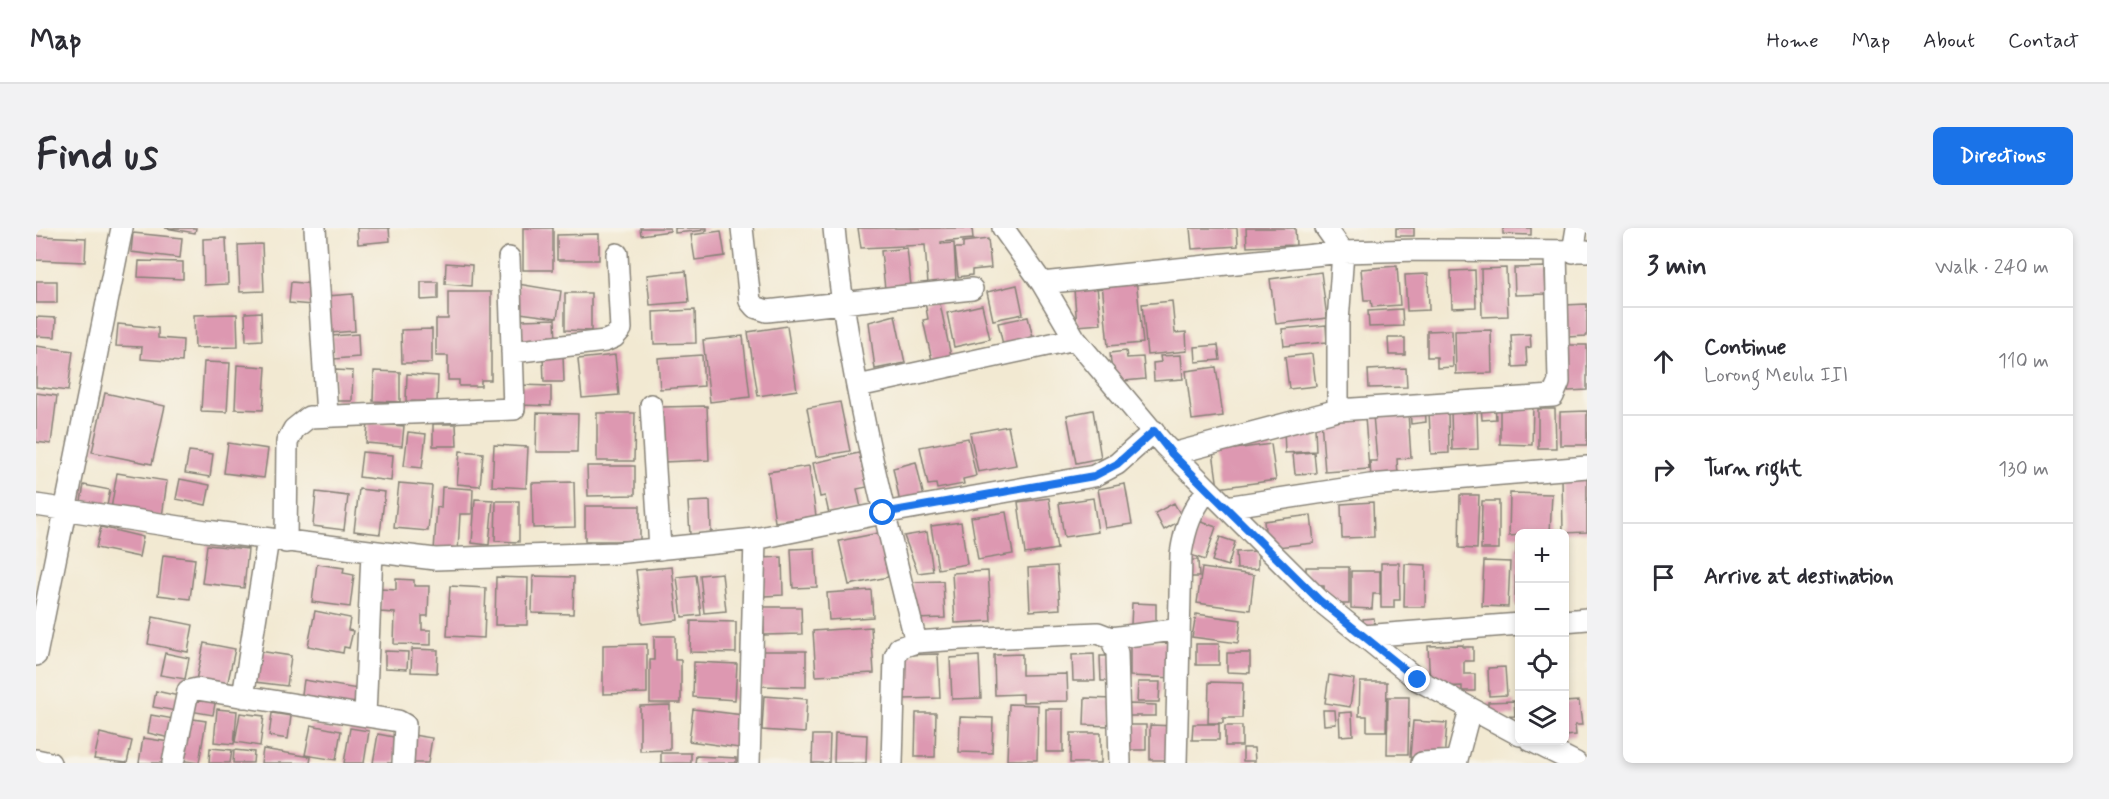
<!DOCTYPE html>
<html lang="en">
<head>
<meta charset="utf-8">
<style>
	body { margin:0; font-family:Mynerve,sans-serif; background:#f2f2f3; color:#2b2b33 }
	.controls { position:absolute; right:18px; bottom:18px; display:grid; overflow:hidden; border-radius:9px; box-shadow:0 3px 9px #0003 }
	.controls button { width:54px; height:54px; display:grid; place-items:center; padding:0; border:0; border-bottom:2px solid #e1e1e2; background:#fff; color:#2b2b33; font:30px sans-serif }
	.stop { position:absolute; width:18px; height:18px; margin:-14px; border:4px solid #1a73e8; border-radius:50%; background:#fff }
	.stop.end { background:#1a73e8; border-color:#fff; box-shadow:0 2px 6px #0008 }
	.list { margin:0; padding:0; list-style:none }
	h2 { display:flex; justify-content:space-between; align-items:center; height:78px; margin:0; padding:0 24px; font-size:26px }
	h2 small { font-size:20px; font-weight:400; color:#7c7c81 }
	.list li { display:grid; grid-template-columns:39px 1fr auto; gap:18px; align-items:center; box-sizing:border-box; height:108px; padding:0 24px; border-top:2px solid #e1e1e2 }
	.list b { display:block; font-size:22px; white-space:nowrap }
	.list p { margin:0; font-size:20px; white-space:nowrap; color:#7c7c81 }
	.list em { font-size:20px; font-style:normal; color:#7c7c81 }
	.icon { flex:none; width:33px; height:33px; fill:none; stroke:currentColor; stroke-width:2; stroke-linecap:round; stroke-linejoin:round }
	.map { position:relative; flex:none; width:1551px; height:535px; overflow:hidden; border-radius:9px }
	header { display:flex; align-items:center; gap:36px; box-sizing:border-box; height:84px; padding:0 30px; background:#fff; border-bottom:2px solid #e1e1e2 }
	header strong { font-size:28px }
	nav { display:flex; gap:33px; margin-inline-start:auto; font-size:21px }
	.intro { display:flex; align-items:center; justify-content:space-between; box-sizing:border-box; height:144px; padding:0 36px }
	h1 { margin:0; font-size:42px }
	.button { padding:15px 27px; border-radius:9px; background:#1a73e8; color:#fff; font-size:21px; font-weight:700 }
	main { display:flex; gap:36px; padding:0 36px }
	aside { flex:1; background:#fff; border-radius:9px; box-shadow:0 3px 9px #0003 }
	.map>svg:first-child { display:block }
	.building { fill:#dd98b1 }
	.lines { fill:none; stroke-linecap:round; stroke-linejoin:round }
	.street-casing { stroke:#878277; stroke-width:24 }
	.street { stroke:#fff; stroke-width:21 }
	.route { stroke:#1a73e8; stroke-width:8 }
</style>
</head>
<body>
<header>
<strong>Map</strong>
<nav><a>Home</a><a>Map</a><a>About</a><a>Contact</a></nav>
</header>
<div class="intro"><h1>Find us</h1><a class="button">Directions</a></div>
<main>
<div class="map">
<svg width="1551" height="535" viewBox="0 0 1551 535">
	<rect width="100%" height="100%" fill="#f7f3e8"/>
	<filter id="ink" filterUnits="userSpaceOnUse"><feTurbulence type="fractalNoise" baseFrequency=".0167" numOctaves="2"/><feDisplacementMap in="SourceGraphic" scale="12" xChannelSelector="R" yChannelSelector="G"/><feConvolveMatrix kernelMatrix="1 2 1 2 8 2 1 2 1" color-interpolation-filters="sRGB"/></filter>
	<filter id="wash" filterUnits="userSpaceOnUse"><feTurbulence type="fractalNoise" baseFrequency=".008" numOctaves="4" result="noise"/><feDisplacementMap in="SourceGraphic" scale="24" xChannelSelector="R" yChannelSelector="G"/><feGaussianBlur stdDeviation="1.35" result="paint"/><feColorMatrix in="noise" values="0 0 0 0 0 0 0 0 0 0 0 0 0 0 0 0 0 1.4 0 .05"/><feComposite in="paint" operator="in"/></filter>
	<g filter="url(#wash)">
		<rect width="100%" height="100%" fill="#f2e9d2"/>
		<g id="blocks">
			<path class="building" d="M129,0H160L159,5Z
				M321,0H353L354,13L322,16Z
				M487,0H517V42H487Z
				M604,0H634V3L605,7Z
				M639,0H671V2L639,5Z
				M822,0H936L937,11L905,14V16L918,15L920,54L892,56L889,17L825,20Z
				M1154,0H1201L1202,18L1156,21Z
				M1210,0H1259L1260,17L1211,19Z
				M1360,0H1378V8H1360Z
				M1467,0H1495V7L1467,6Z
				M685,3L689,28L659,32L655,7Z
				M97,5L146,10L144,30L95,24Z
				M563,6V32H521V7Z
				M0,8L50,10L49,34L0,32Z
				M190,10L192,56L168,57L167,11Z
				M952,11L955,40L936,42V47L922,49L919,20H927V14Z
				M226,16L228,63L204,64L202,17Z
				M871,20L875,58L849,61L845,23Z
				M103,33L147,34V51L102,49Z
				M410,35L436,37L435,58L409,56Z
				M1361,38L1364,77L1336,79L1335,72H1328L1325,41Z
				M1509,39L1510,66L1479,67L1478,40Z
				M1470,40L1472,88L1446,89L1445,41Z
				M1439,42L1440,79L1416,80L1415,43Z
				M650,43L653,74L614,77L611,47Z
				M1285,44L1291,90L1240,96L1234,51Z
				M1392,46L1393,82L1371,83L1369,47Z
				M1100,51L1107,115L1072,118L1066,55Z
				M0,53H21V75H0Z
				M255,54L278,56L276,77L253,75Z
				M385,54H402V71L385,72Z
				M482,56L525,63L521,90L477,84Z
				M981,57L987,86L957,92L951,64Z
				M1061,58L1065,96L1041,98L1038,61Z
				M412,64H455V152H445V158H423V152H412V128H400V91H412Z
				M529,65H555V103L529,102Z
				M317,66L319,103L294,105L291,68Z
				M903,71L916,133L897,137L887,92L892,91L889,74Z
				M1136,73L1139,105L1150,104L1151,123L1111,127L1106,76Z
				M1551,76V108L1531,109L1529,77Z
				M946,77L954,111L918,119L911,85Z
				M1366,81L1367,98L1333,99L1332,83Z
				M659,82L660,115L618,116L617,84Z
				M225,84L226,112L210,113L209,85Z
				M201,86L202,119L159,120L158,87Z
				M859,87L869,135L839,141L833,94Z
				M0,89L20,90L19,109L0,108Z
				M992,89L998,114L968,121L962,95Z
				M519,91L520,114L486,116L485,92Z
				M82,96L122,100V110L147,112L146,134L105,131L106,119L80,118Z
				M1290,97L1291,114L1248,118L1246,101Z
				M751,98L761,162L722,168L712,104Z
				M396,101V135H366L365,102Z
				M1416,102L1417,139L1401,140V129H1391V103Z
				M1455,102L1456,145L1420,146L1419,103Z
				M322,106L323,129L298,131L296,108Z
				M1494,106L1495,119L1490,120L1491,138L1477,139L1475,107Z
				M707,108L714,169L674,174L667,112Z
				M1352,110H1369V127H1353Z
				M1182,117L1184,132L1160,134L1159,119Z
				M1531,117H1551V162L1532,163Z
				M0,118L37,123L32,163L0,159Z
				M1090,123L1091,130L1107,129L1109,151L1077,154L1074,125Z
				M1276,126L1280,158L1253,161L1249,129Z
				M527,127L528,154H508L507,128Z
				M579,127L583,167L546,170L542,131Z
				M666,127L668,158L624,161L622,130Z
				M1145,127L1147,151L1118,153L1117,135L1125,134L1124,128Z
				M168,134L194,135L191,184L165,183Z
				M201,137L230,139L227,182L199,181Z
				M1180,139L1187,188L1156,192L1150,143Z
				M1370,140L1371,159L1333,160L1332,142Z
				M299,142L317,143L316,173H298Z
				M338,143L364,144V174L337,173Z
				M371,146L402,148L401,174L370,173Z
				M484,157L515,158V178L483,177Z
				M0,165L21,168L15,216L0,214Z
				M69,165L129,178L116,236L56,224Z
				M804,174L814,223L780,229L771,180Z
				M1459,175L1460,191L1446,192L1445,176Z
				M1389,177L1390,194L1375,196L1374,179Z
				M671,178L673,232L627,234L625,179Z
				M1464,178H1497L1496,217L1464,216Z
				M1502,181H1519L1520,220H1502Z
				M1057,182L1065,230L1040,235L1031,187Z
				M1441,182L1442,221L1416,222L1415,183Z
				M1551,183V217H1524V184Z
				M1372,184L1375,230L1361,231L1362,248L1335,250L1334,233H1341L1337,187Z
				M1393,184H1412L1413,225L1395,226Z
				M501,185L542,186L541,224H500Z
				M561,185H599L598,233H561Z
				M1329,189L1333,241L1289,244L1285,192Z
				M332,195L368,198L366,218L330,215Z
				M397,196H420L421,218H397Z
				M972,198L980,237L942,244L934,205Z
				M1279,199L1280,223L1249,225L1248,201Z
				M372,204L390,206L386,240L368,238Z
				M932,210L940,248L927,251L928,256L901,261L900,256L892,257L884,219Z
				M192,215L232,221L228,250L188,245Z
				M1235,216L1240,252L1182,260L1177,224Z
				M458,217L492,219L490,260L456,258Z
				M153,223L177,226L174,249L149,245Z
				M424,223L447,225L444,258L421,256Z
				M326,224L357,227L355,253L323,249Z
				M1278,224L1280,245L1259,246L1257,226Z
				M823,225L831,259L821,261L825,280L793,286L789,268L784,269L777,235Z
				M880,234L889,274L864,275L857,240Z
				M551,238H599V267L552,268Z
				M773,238L780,288L739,294L732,244Z
				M81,245L131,253L126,289L75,281Z
				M1551,249V304L1527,305L1526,250Z
				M144,251L174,257L170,277L140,271Z
				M538,254L539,299L497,300L496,255Z
				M363,255L396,258L392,303L358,300Z
				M1089,256L1096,296L1069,300L1062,261Z
				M48,257L74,262L71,278L45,273Z
				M406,259L437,261L436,286H424L422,324L398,323L401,279L405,280Z
				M323,261L349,264L344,306L318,303Z
				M280,264L312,268L308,302L277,298Z
				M1474,265L1516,266L1514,305L1473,308Z
				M1424,267H1443L1441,321L1423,320Z
				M1013,270L1021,321L989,326L982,274Z
				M1057,270L1062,304L1028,309L1023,275Z
				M439,271L457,272L453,317L436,315Z
				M460,273H483V314L459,313Z
				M674,273L675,305L654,307L652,274Z
				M1446,273H1463V321H1445Z
				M1337,274L1338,309L1306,310L1305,276Z
				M1138,275L1147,291L1128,302L1119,285Z
				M549,278H604V313H549Z
				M970,284L977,326L942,332L935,289Z
				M1275,287L1278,315L1231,320L1228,293Z
				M1163,293L1180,299L1169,332L1152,326Z
				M925,294L931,336L902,341L895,298Z
				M65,299L107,309L103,329L60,320Z
				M891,304L897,343L882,345L868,308Z
				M843,305L852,349L813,357L803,313Z
				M1184,309L1199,314L1192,338L1176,333Z
				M171,317L212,321L208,360L166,355Z
				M1480,318H1484V378H1479Z
				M779,320L781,359L757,360L755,321Z
				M1222,323V341H1201L1200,324Z
				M127,327L159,331L154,371L122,367Z
				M746,329L747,367L728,368L727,330Z
				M1148,332H1162L1163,349H1149Z
				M1448,333L1474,334L1472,379L1446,378Z
				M1345,335H1363L1364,372H1358V380H1345Z
				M281,336L308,340L307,345L318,347L314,379L276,374Z
				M1369,336L1390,337L1389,379H1368Z
				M1021,338L1024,381L994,383L992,340Z
				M636,339L642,392L606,396L600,342Z
				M1270,339H1313V376H1289L1288,358H1270Z
				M1166,340L1218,347L1214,382L1161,375Z
				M952,343L955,393L919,395L916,345Z
				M1315,343H1344V366H1337L1336,381L1315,380Z
				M686,345L690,383L668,385L664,347Z
				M660,347L665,387L646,389L641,349Z
				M497,348L538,349L537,386L496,385Z
				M460,349L492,350L491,397H459Z
				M360,351L378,352V358H393L392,388H386V402H395V417L358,416L359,385L344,384L345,361L360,362Z
				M907,353L909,390L878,391L876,354Z
				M414,358L450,360L448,410L411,408Z
				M835,362L837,389L793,392L791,365Z
				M1096,375L1120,376V398L1095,397Z
				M727,379H765L766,406L728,407Z
				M279,383L314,390L312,402L317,403L313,420L308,419L307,425L272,418Z
				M1160,386L1205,392L1202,415L1156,409Z
				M117,389L157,397L152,424L112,416Z
				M1338,390L1339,399L1328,400L1327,391Z
				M655,393L700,394V425L654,424Z
				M835,399L838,445L780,448L777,403Z
				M618,408H639V432H645V475H614V432H618Z
				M1094,413L1140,414V450L1094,448Z
				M168,415L199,421L191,458L160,452Z
				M611,416V465L567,466V417Z
				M1160,416H1183V437H1160Z
				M1427,417V419H1437V433H1428V446H1439V463H1426V458L1394,459L1392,418Z
				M376,421L402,422L401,445L375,444Z
				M223,423L255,428L251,458L219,454Z
				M349,423L372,424L371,441L349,440Z
				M724,423H770V459L724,458Z
				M129,425L153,430L149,451L124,447Z
				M1191,425H1214V445L1191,444Z
				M902,426L904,470L868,471L867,427Z
				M986,426V447L1031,446L1032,473L987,474V466L959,467L958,427Z
				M1058,426L1059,453H1037L1036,427Z
				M943,428L945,470L916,471L914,430Z
				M1064,428H1077L1078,453H1065Z
				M658,434L701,436L699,472L657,469Z
				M1469,439L1471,467L1453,468L1452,440Z
				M1293,447L1318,451L1314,479L1289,475Z
				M268,452L322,461L319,482L265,473Z
				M1102,454H1124L1123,474H1101Z
				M1173,454L1207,455L1206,490H1187V495H1172Z
				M1324,454H1351L1350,503H1331V488H1323Z
				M120,463L143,468L140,483L117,479Z
				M158,466L180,470L177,487L154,483Z
				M728,468L771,471L769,505L726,502Z
				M1352,469H1373L1372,526H1351Z
				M1049,470L1076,471L1075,498L1048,497Z
				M1478,473L1479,488L1452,489V474Z
				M1543,473L1546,497H1539L1540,507L1528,508V474Z
				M973,476L1002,477L1001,532H971Z
				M1092,476L1120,477V488H1091Z
				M634,477V522L604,523V478Z
				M181,481L201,483L198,516L178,514Z
				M657,481L707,487L703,520L653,513Z
				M1010,481H1027V524H1010Z
				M1287,482H1299L1300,496L1288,497Z
				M1316,484L1317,507L1304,508L1303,485Z
				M204,485L228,488L224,518L199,514Z
				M236,485L255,488L252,511L233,508Z
				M880,485H900L899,529H879Z
				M115,487L138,491L134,510L112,505Z
				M924,489L957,490L956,525L923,524Z
				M150,490L170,493L163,535L143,532Z
				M1377,493L1411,495L1408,531L1374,529Z
				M1157,496H1183V512H1156Z
				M275,497L305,503L300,532L269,527Z
				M1092,497H1110V522H1092Z
				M1114,497L1139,498V532H1114Z
				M1189,498H1206V518H1189Z
				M314,500L333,503L328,535H308Z
				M64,505L96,513L91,535L58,531Z
				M799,505L831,507L830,535H798Z
				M1035,505H1065V535H1034Z
				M342,506L363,510L359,535H337Z
				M377,507L396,510L392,535H373Z
				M777,507H794L793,535H776Z
				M107,510L133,514L130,535H103Z
				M174,520L196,522L194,535H173Z
				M1207,520H1218L1219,533H1207Z
				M227,521L275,529L274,535H225Z
				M198,522L218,524L217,535H197Z
				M625,525H655V535H625Z
				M660,528L700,530V535H659Z"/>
		</g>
	</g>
	<g filter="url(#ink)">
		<use href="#blocks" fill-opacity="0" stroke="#878277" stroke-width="1.5"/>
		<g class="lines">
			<defs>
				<path id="street" d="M279,0L291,187
					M706,0L714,73L719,79L731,83L936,61
					M798,0C811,140 846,278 880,414
					M967,0L1006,55L1039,111L1128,217L1283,372L1382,452L1484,507
					M1537,24L1541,0
					M1006,55L1307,24L1384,22L1551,23
					M476,124L569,113L578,109L585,101L581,26
					M822,158L1039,111
					M615,177L624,321
					M1302,182L1517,168L1523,154L1520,23
					M1136,226L1302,182V94L1307,24L1290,0
					M0,277L170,303L399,331L580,325L719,311L847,285L1058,248L1081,236L1118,203
					M1190,279L1334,257L1551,239
					M250,314L251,214L258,201L273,189L478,181L473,30
					M1528,393L1551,391
					M1327,408L1484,396
					M1075,410L1081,425L1084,535
					M0,427L86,0
					M207,469L232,311
					M329,487L336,325
					M1494,512L1540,535
					M0,532L14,535
					M137,535L152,463L161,461L362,493L369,497L367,535
					M713,535L719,311
					M856,535L859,429L863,420L880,414L924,411L1062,405L1075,410L1138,402L1142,399
					M1140,535L1145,326C1149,300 1155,282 1172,262
					M1386,535L1421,533
					M1420,535L1434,482"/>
			</defs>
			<use href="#street" class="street-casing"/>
			<use href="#street" class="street"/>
		</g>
	</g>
	<g class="lines" filter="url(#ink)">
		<path class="route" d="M847,285L1058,248L1081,236L1118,203L1136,226L1283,372L1382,452"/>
	</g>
</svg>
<div class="controls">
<button>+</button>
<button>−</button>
<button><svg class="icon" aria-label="locate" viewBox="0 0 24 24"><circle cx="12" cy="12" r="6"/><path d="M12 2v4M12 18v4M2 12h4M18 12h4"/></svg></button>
<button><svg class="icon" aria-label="layers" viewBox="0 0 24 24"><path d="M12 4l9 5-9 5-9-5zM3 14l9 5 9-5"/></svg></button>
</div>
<div class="stop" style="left:847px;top:285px"></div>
<div class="stop end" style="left:1382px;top:452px"></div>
</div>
<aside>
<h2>3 min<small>Walk · 240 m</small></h2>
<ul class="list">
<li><svg class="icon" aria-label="ahead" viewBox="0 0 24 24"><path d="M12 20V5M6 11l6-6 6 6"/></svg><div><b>Continue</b><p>Lorong Meulu III</p></div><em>110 m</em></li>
<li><svg class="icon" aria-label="right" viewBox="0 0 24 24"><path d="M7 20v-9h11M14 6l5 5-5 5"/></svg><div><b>Turn right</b></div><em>130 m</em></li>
<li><svg class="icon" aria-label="arrive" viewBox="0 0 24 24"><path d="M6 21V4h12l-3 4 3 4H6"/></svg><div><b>Arrive at destination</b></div></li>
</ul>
</aside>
</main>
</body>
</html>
